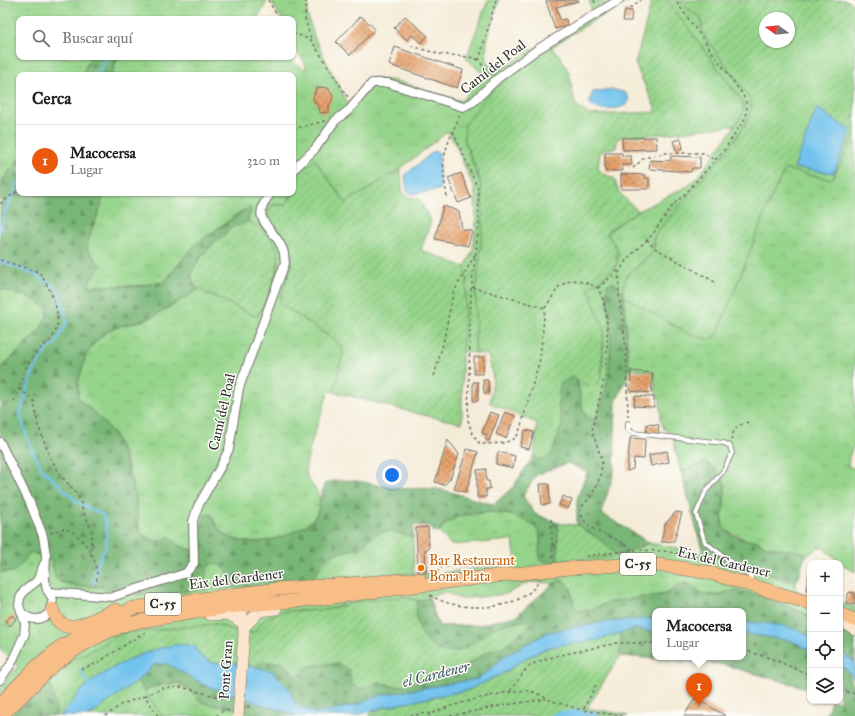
<!DOCTYPE html>
<html lang="es">
<head>
<meta charset="utf-8">
<style>
	body { margin:0; font-family:"IM FELL Great Primer",serif; background:#f6f6f6; color:#202124 }
	.controls { position:absolute; right:12px; bottom:12px; display:grid; overflow:hidden; border-radius:8px; box-shadow:0 1px 3px #0004 }
	.controls button { width:36px; height:36px; display:grid; place-items:center; padding:0; border:0; border-bottom:1px solid #e0e0e0; background:#fff; color:#202124; font:20px sans-serif }
	.compass { position:absolute; left:759px; top:12px; width:36px; height:36px; border-radius:50%; background:#fff; box-shadow:0 1px 3px #0004; rotate:285deg }
	.you { position:absolute; left:392px; top:475px; width:14px; height:14px; margin:-10px; border:3px solid #fff; border-radius:50%; background:#1a73e8; box-shadow:0 0 0 6px #1a73e833 }
	.badge { display:grid; place-items:center; width:26px; height:26px; border-radius:50%; background:#ea580c; color:#fff; font-size:13px; font-weight:700 }
	.pin { position:absolute; translate:-50% -33px; filter:drop-shadow(0 1px 2px #0008) }
	.pin::after { content:''; position:absolute; top:21px; width:14px; height:12px; background:inherit; clip-path:polygon(0 0,100% 0,50% 100%) }
	.popup { position:absolute; left:652px; top:608px; width:94px; height:52px; box-sizing:border-box; display:grid; place-content:center; border-radius:8px; background:#fff; filter:drop-shadow(0 1px 3px #0005); font-size:13px; white-space:nowrap; color:#757577 }
	.popup b { font-size:15px; color:#202124 }
	.popup::after { content:''; position:absolute; left:50%; top:100%; margin-left:-8px; border:8px solid transparent; border-top-color:#fff }
	.list { margin:0; padding:0; list-style:none }
	h2 { display:flex; justify-content:space-between; align-items:center; height:52px; margin:0; padding:0 16px; font-size:17px }
	h2 small { font-size:13px; font-weight:400; color:#757577 }
	.list li { display:grid; grid-template-columns:26px 1fr auto; gap:12px; align-items:center; box-sizing:border-box; height:72px; padding:0 16px; border-top:1px solid #e0e0e0 }
	.list b { display:block; font-size:15px; white-space:nowrap }
	.list p { margin:0; font-size:13px; white-space:nowrap; color:#757577 }
	.list em { font-size:13px; font-style:normal; color:#757577 }
	.icon { flex:none; width:22px; height:22px; fill:none; stroke:currentColor; stroke-width:2; stroke-linecap:round; stroke-linejoin:round }
	.map { position:relative; flex:none; width:855px; height:716px; overflow:hidden }
	.search { position:absolute; background:#fff; box-shadow:0 1px 3px #0004; left:16px; top:16px; width:280px; height:44px; display:flex; align-items:center; gap:10px; box-sizing:border-box; padding:0 14px; border-radius:8px; color:#757577; font-size:15px }
	.panel { position:absolute; background:#fff; box-shadow:0 1px 3px #0004; left:16px; top:72px; width:280px; height:124px; border-radius:8px }
	.map>svg:first-child { display:block }
	.grass { fill:url(#grass-tufts); stroke:#60805a }
	.forest { fill:url(#forest-firs); stroke:#527050 }
	.garden { fill:url(#garden-furrows); stroke:#60805a; fill-rule:evenodd }
	.water { fill:#71c2ed; stroke:#4e768c }
	.lines { fill:none; stroke-linecap:round; stroke-linejoin:round }
	.stream { stroke:#71c2ed; stroke-width:2.5 }
	.canal { stroke:#71c2ed; stroke-width:8 }
	.building { fill:url(#building-cross-hatch) }
	.lane-casing { stroke:#726f68; stroke-width:5.5 }
	.street-casing { stroke:#726f68; stroke-width:10 }
	.secondary-casing { stroke:#726f68; stroke-width:12 }
	.primary-casing { stroke:#726f68; stroke-width:14 }
	.path { stroke:#726f68; stroke-width:1.5; stroke-dasharray:3 3; stroke-linecap:butt }
	.lane { stroke:#fff; stroke-width:4 }
	.street { stroke:#fff; stroke-width:8 }
	.secondary { stroke:#fce5cf; stroke-width:11 }
	.primary { stroke:#f7be88; stroke-width:13 }
	.secondary-bridge-casing { stroke:#726f68; stroke-width:12; stroke-linecap:butt }
	.secondary-bridge { stroke:#fce5cf; stroke-width:11 }
	.food-dot { fill:#e8710a; stroke:#fdfcf7; stroke-width:1.5 }
	.labels { text-anchor:middle; dominant-baseline:central; stroke-width:3; stroke-linejoin:round; paint-order:stroke }
	.shield { fill:#fdfcf7; stroke:#6a6a68; stroke-width:1 }
	.shield-label { font-size:13px; font-weight:bold; fill:#2b2b2b }
	.street-label { font-size:14px; fill:#2b2b2b; stroke:#fdfcf7 }
	.food-label { font-size:14px; fill:#c56008; stroke:#fdfcf7; text-anchor:start }
	.water-label { font-size:15px; font-style:italic; fill:#405865; stroke:#fdfcf7 }
</style>
</head>
<body>
<div class="map">
<svg width="855" height="716" viewBox="0 0 855 716">
	<defs>
		<pattern id="grass-tufts" width="24" height="20" patternUnits="userSpaceOnUse"><rect width="24" height="20" fill="#95d48a"/><path d="M3 7l-1-3M5 7V3M7 7l1-3M15 17l-1-3M17 17v-4M19 17l1-3" fill="none" stroke="#81b677"/></pattern>
		<pattern id="forest-firs" width="22" height="20" patternUnits="userSpaceOnUse"><rect width="22" height="20" fill="#78b676"/><path d="M5 1l3.5 6h-7zM16 11l3.5 6h-7z" fill="#639461"/></pattern>
		<pattern id="garden-furrows" width="10" height="10" patternUnits="userSpaceOnUse"><rect width="10" height="10" fill="#95d48a"/><path d="M-1 1l2-2M0 10L10 0M9 11l2-2" fill="none" stroke="#81b677"/></pattern>
		<pattern id="building-cross-hatch" width="8" height="8" patternUnits="userSpaceOnUse"><rect width="8" height="8" fill="#e6a069"/><path d="M0 0l8 8M0 8l8-8" fill="none" stroke="#bb8357"/></pattern>
	</defs>
	<rect width="100%" height="100%" fill="#fdfcf7"/>
	<filter id="ink" filterUnits="userSpaceOnUse"><feTurbulence type="fractalNoise" baseFrequency=".025" numOctaves="2"/><feDisplacementMap in="SourceGraphic" scale="8" xChannelSelector="R" yChannelSelector="G"/><feConvolveMatrix kernelMatrix="1 2 1 2 8 2 1 2 1" color-interpolation-filters="sRGB"/></filter>
	<filter id="wash" filterUnits="userSpaceOnUse"><feTurbulence type="fractalNoise" baseFrequency=".012" numOctaves="4" result="noise"/><feDisplacementMap in="SourceGraphic" scale="16" xChannelSelector="R" yChannelSelector="G"/><feGaussianBlur stdDeviation="0.9" result="paint"/><feColorMatrix in="noise" values="0 0 0 0 0 0 0 0 0 0 0 0 0 0 0 0 0 1.4 0 .05"/><feComposite in="paint" operator="in"/></filter>
	<g filter="url(#wash)">
		<rect width="100%" height="100%" fill="#f5ecd8"/>
		<path class="grass" d="M0,0H268L257,19L123,18L19,19V57H91L81,75H19V159L0,184Z
			M271,0H309L307,14L315,39L348,104L370,78L396,81L461,101L485,76L466,58L488,0H499C495,15 481,49 488,63L501,69L592,12L589,0H598L605,3L610,0H632L596,19L523,65L472,114L464,139L481,186L483,222L476,293L475,353L462,351L467,280L465,267L473,250L476,223L475,190L455,144L448,131L400,169L346,203L315,160L299,173L293,189V75H111L118,57H288L297,65L306,70C306,61 302,60 298,53C292,43 293,30 293,19H281Z
			M667,0H680L685,7L701,18L703,34L750,99L751,105L750,115L737,137L723,155L656,233L653,239L654,251L627,275L623,292L614,282L606,292C613,333 616,381 596,419C581,423 579,390 577,380L590,385L598,383L602,374L604,329L588,289L616,266C623,244 609,244 608,232L638,211L688,186L699,176L741,117L744,107L742,101Z
			M855,134V441L849,457L848,466L855,469V572L843,565L823,548L819,547L805,557V553L765,546L756,540L748,541L725,530C720,524 722,519 723,512C727,478 729,477 697,465L681,472L672,434L664,429L661,420L660,400L655,390L653,372L631,369L628,360L624,297L719,330L771,198L785,169L828,179L833,178Z
			M105,193H292L285,205L275,204L268,217C269,226 277,230 282,236C301,256 285,281 279,303L335,340L342,347L343,352L334,392L329,391C321,416 310,441 306,467C304,481 316,485 319,497C327,529 265,546 242,541C226,538 216,531 212,515L203,521L200,535L203,548C189,553 179,546 169,537C159,546 151,539 141,533L138,523L134,491L125,457L114,434L78,398V383L86,355L95,342L106,332L120,326L149,319L199,289L257,317C268,298 285,268 276,246C272,235 257,227 248,221L251,210H243L195,245L164,282L137,286H89V282L99,266V263L86,249C89,229 100,216 103,195Z
			M0,289C13,292 46,299 48,314L41,328L0,370Z
			M491,512C513,516 546,519 539,548L618,556L650,543L703,553L796,583L797,591L810,596V616L787,606L739,591L709,595L701,593L696,588L680,584L665,594L611,603L590,610L579,611L574,606L571,589L562,580L554,583L529,582L506,594L461,599L445,592L418,601L406,597L361,601L325,610L288,611L275,614L265,619L254,632L251,633H241L216,624L124,633L75,659L11,716H0V684L18,667L0,649V572H14L31,552L52,561L55,578L59,581L76,586L101,587L146,595L206,589L234,588L414,573L436,574L516,563L513,540L451,545L439,532C452,513 471,515 491,512Z
			M840,603L855,607V639L840,631Z
			M177,683C189,686 194,699 206,703C222,708 239,706 255,716H162L144,691L159,685Z
			M586,708L622,714L628,716H582Z"/>
		<path class="forest" d="M91,57H118L111,75H81Z
			M19,159V193H105L103,195C100,216 89,229 87,249L99,263L100,266L89,282V286L92,287L137,286L164,282L195,245L250,206L251,210L246,224C231,227 197,253 194,269C193,274 193,280 193,285L199,289L149,319L120,326L106,332L95,342L86,355L78,383V398C111,426 119,436 130,479C132,486 135,492 136,500C138,511 137,522 141,533C151,539 159,546 169,536C179,546 189,554 203,548L200,535L205,515H212C221,550 268,546 292,532C299,528 308,526 313,520C323,509 317,497 325,483C349,476 369,484 392,488C407,490 422,487 437,489C457,492 475,501 494,504L513,487L534,455L536,459L562,425L558,405L560,384L569,377L573,376L576,377C582,390 577,415 593,420L597,416C611,383 611,350 610,315C609,305 605,294 608,284L614,282L623,292L628,360L631,369L616,402L614,473L601,513L650,543L618,556L599,539L577,525V499L587,472L568,463L536,475L523,496L535,514L558,523V561L546,562L540,560L539,552L541,537L539,531L532,524L509,514L491,512L465,514L446,523L439,532L433,531L431,526L414,525L413,538L394,532L370,538L360,549C333,552 324,555 312,581L234,588L231,579L210,564L206,578V589L146,595L101,587L76,586L59,581L55,578L52,561L31,552L14,572H0V370L41,328L48,314C46,299 13,292 0,289V184Z
			M705,462L716,470L725,484L722,526C729,536 744,542 756,540C763,548 778,549 789,550C795,551 799,549 805,553V557L796,583L703,553L681,472Z
			M562,580C578,586 567,605 578,610C585,614 597,607 604,604C624,597 646,599 665,594C673,592 677,586 684,583C694,583 698,594 708,595C718,596 728,590 739,591C763,595 788,606 810,616V636L805,633L756,623L743,622V611H655V618L605,622L549,632L506,655L486,673L477,679L381,695L359,704L317,713L297,706L289,689L256,667L263,661C285,666 277,658 295,675L304,671L308,666C344,663 342,658 362,690L378,681L388,685L417,682L426,674L436,675L463,667L487,652L504,646L529,626L527,621C517,622 506,623 497,627C478,635 466,657 442,651C434,649 428,643 423,636C417,626 414,612 418,601L429,598L439,626L479,625L516,616L554,583Z
			M635,629L655,632V657H743V633L792,641L810,650V689L720,664L620,656L621,632Z
			M840,631L855,639V662L840,652Z
			M168,663L204,685L297,716H255C238,705 220,709 204,703C193,698 190,684 177,683C166,682 154,687 144,691L137,681L155,664Z
			M840,666C855,672 855,700 855,716H826L831,701H840Z
			M50,681L56,709V716H11Z"/>
		<path class="garden" d="M652,0H667L742,101C746,111 740,118 735,125L665,134L620,137L617,141L616,148L606,149L600,153L598,168L603,174L614,178L619,192L638,211L609,230L607,234L617,248V264L603,278L588,289L604,329L601,379C590,393 582,381 573,376L560,384L558,405L562,425L551,455L543,459H536L534,455L537,423L490,403L493,378L488,355L475,353L476,293L483,222L482,193L479,178L464,139L465,124L488,95L523,65L551,47L560,56L569,73L575,104L589,115L657,112L635,64Z
			M680,0H847L855,6V116L853,121L855,122V134L833,178L828,179L785,169L771,198L719,330L715,338C697,345 643,305 624,297C620,270 639,270 652,253C657,247 652,240 656,233L723,155L737,137L750,115L751,105L750,99L703,34L701,18L685,7ZM765,18H789V42H765Z
			M315,160L346,203L400,169L403,193L409,197L419,199L431,221L421,250L465,267L467,280L462,351V423L427,416L334,392L343,353L342,347L335,340L279,303C283,288 296,263 290,249C283,233 259,223 272,205H285L293,193L299,173Z
			M248,221C259,227 270,235 276,246C285,264 266,300 257,317L199,289C175,273 220,236 234,227C239,225 244,225 248,221Z
			M558,523L577,525L599,539L618,556L558,561Z
			M384,531L395,532L413,538L414,573L312,581C324,555 333,552 360,549L370,538Z
			M213,563C228,566 229,576 234,588L206,589C205,580 204,567 213,563Z
			M403,597L418,601C414,612 417,626 423,636C428,644 434,649 442,651C466,657 478,635 497,627C506,623 518,622 527,621L530,622L527,628L504,646L487,652L463,667L436,675L426,674L417,682L395,687L378,681L365,688L358,689L351,682L349,669L336,663L308,666L299,676L295,675L284,663L263,661L256,667L239,663H213L200,656L194,646L159,648L117,667L85,687L60,716H56V709L50,681L75,659L124,633L216,624L241,633H251L254,632L265,619L275,614L288,611L325,610L361,601Z
			M621,632L620,656L582,716H369L372,712L385,707L468,690L506,672L522,660L549,647Z
			M137,681L162,716H89Z"/>
		<path class="water" d="M611,89L626,93L629,99L627,104C620,110 598,112 591,105L589,101L593,92Z
			M817,108L851,131L834,173L794,168Z
			M434,151L439,153L440,187L439,190L412,194L407,191L405,175Z
			M655,618V632L635,629L597,640L549,647L522,660L506,672L468,690L385,707L354,716H297L204,685L168,664H155L137,681L89,716H60C68,707 76,696 84,688C103,670 149,648 175,645C181,644 188,645 194,646L200,656L213,663H240L272,671L289,689L297,706L317,713L359,704L381,695L477,679L486,673L506,655L549,632L605,622Z
			M743,622C766,623 790,624 810,636V650L792,641L743,633Z
			M840,652L855,662V680L845,668L840,666Z"/>
		<g class="lines">
			<path class="stream" d="M97,75L107,57
				M0,231L5,212L19,181
				M0,261L34,274L58,289L67,322L55,345L46,350L32,375L20,413L28,441L41,468L77,502L103,515L107,529L106,546L96,567L94,584
				M80,668L83,677L91,686"/>
			<path class="canal" d="M556,716L578,714L594,716"/>
		</g>
		<g id="blocks">
			<path class="building" d="M579,0V1L556,7L560,20L566,19L567,26L555,29L546,1Z
				M625,10L632,11L631,21H623Z
				M361,16L375,29L350,55L336,42Z
				M405,16L428,36L421,43L412,35L407,40L394,28Z
				M395,47L463,70L457,88L389,65Z
				M320,87L328,88L333,96L332,100L329,105V112L320,113L319,106L315,103L313,98L316,89Z
				M656,137L657,149L623,150L622,138Z
				M681,139L683,148L676,150L673,141Z
				M605,153H622V156H631L632,165H622L623,171H605Z
				M671,156L700,157V168H692L691,172L649,169L650,160L670,161Z
				M461,173L471,198L458,203L448,178Z
				M621,174L645,175V178H649V189H621Z
				M443,206L459,211L462,229L472,231L468,246L435,239Z
				M474,357H484L483,374H474Z
				M631,371L653,373L651,393L630,391Z
				M483,380H488L489,393H484Z
				M473,382H478V401H473Z
				M635,396L654,397V407L634,406Z
				M490,412L499,415L489,441L485,439L487,435L482,433Z
				M505,412L515,416L506,438L496,434Z
				M647,424L659,425L658,435L646,434Z
				M525,430L534,432L529,449L520,447Z
				M630,438L645,439L644,459L634,458L633,469L627,471Z
				M448,440L459,454L450,479L444,485L435,482Z
				M467,449L478,452L466,492L454,489Z
				M667,451L669,462L651,466L649,455Z
				M498,452L515,456L513,468L496,464Z
				M486,469V481H489L490,489H486V497H477V470Z
				M540,484H549L550,504L542,505Z
				M563,496L572,500L568,509L559,505Z
				M676,512L682,513L674,541L661,542L665,524Z
				M428,527L429,549L425,550L426,573H418L416,528Z
				M809,575H810V591L806,590Z
				M849,592L855,593V605L846,603Z
				M12,615L16,619L10,626L5,621Z
				M695,698L726,716H684Z"/>
		</g>
	</g>
	<g filter="url(#ink)">
		<use href="#blocks" fill-opacity="0" stroke="#726f68" stroke-width="1"/>
		<g class="lines">
			<defs>
				<path id="lane" d="M628,423V429L633,433L724,443L730,446L732,453L724,470L706,491L696,514L705,542L751,577L749,583"/>
				<path id="street" d="M293,170L315,149L335,121L349,110L372,83H388L463,107L473,102L497,79L538,49L619,0
					M0,442L30,503L43,536L46,555L45,580L47,590
					M49,592L112,597L186,573L194,563L193,521L198,506L221,466L229,449L239,388L285,263C284,259 285,254 283,250C274,225 247,222 271,193
					M23,614C32,621 41,621 49,613L53,600L47,589
					M24,636L25,623L19,605L20,598L24,591L37,581L44,564
					M0,680L11,664L25,633"/>
				<path id="secondary" d="M210,615L229,614L243,623
					M840,619L855,630
					M244,627L260,611L276,609
					M244,633C244,619 236,612 250,602"/>
				<path id="primary" d="M52,609C63,644 93,617 116,610
					M840,614L855,620
					M0,704L37,666L60,647L133,608L277,589L419,579
					M1,716L55,664L81,646L101,635L124,625L141,621L227,607L317,599L461,580L569,568L644,564L668,566L710,573L810,603"/>
			</defs>
			<use href="#lane" class="lane-casing"/>
			<use href="#street" class="street-casing"/>
			<use href="#secondary" class="secondary-casing"/>
			<use href="#primary" class="primary-casing"/>
			<path class="path" d="M268,0L279,19
				M306,0L305,19L311,39
				M594,0L596,5
				M854,0L855,1
				M630,8L641,0
				M293,33L311,40L349,99
				M411,46L439,54L470,57L479,60
				M491,74L484,68L479,60L496,0
				M460,115L453,131L478,189L479,225L471,291L468,420L472,433L480,444L504,443L516,438L520,429L540,359L545,308L560,285L573,280L587,283L598,288L604,302L607,323V353L605,375L592,431L602,460L601,475L592,495L580,509C582,529 604,533 619,541C623,543 628,547 632,550
				M293,129L325,121
				M633,168L644,158L666,153H704L715,160
				M447,197C442,169 441,158 453,131
				M0,204L19,190
				M647,239L653,247L715,282
				M0,260L39,272C50,288 66,318 52,338C48,344 41,347 36,353C27,363 22,375 19,388L34,401L38,425L50,457L61,476L77,494L81,503V506L92,531L91,555
				M472,287L545,308
				M598,288L620,269
				M434,376L443,344L453,293L475,255
				M14,402L19,388
				M628,417L626,348L619,295V273L626,260L652,235L674,204L686,193L725,149L746,117L747,105L743,95L675,0
				M731,440C734,428 737,426 748,422
				M551,519L553,559
				M50,533L65,528C85,537 101,562 96,584
				M586,556L632,550L664,551L699,558L702,562
				M437,573L440,567L501,563L504,565
				M430,595C458,613 521,613 539,581
				M743,650L770,658L810,675
				M82,668V669L97,663L147,631
				M596,685L583,710L622,716
				M510,691L527,668L537,662L556,656L617,643H655
				M840,692H852L855,696
				M145,696L162,688L181,687L230,700
				M247,706L253,708
				M105,716L122,704L145,696L158,716
				M216,716L223,711L229,710
				M404,716L432,713
				M428,716C441,706 514,688 530,691C536,692 542,696 547,699C558,703 571,707 583,710
				M450,716L499,706L546,699"/>
			<use href="#lane" class="lane"/>
			<use href="#street" class="street"/>
			<use href="#secondary" class="secondary"/>
			<use href="#primary" class="primary"/>
			<defs>
				<path id="secondary-bridge" d="M238,716L244,633"/>
			</defs>
			<use href="#secondary-bridge" class="secondary-bridge-casing"/>
			<use href="#secondary-bridge" class="secondary-bridge"/>
		</g>
	</g>
	<circle class="food-dot" cx="421" cy="568" r="4"/>
	<g class="labels">
		<g class="shield">
			<rect x="620" y="553" width="36" height="22" rx="3"/>
			<rect x="145" y="593" width="36" height="22" rx="3"/>
		</g>
		<g class="shield-label">
			<text x="638" y="564">C-55</text>
			<text x="163" y="604">C-55</text>
		</g>
		<g class="street-label">
			<text transform="translate(493 67) rotate(-38)">Camí del Poal</text>
			<text transform="translate(222 412) rotate(-77)">Camí del Poal</text>
			<text transform="translate(724 562) rotate(13)">Eix del Cardener</text>
			<text transform="translate(236 579) rotate(-7)">Eix del Cardener</text>
			<text transform="translate(226 670) rotate(-86)">Pont Gran</text>
		</g>
		<g class="food-label">
			<text x="429" y="560">Bar Restaurant<tspan x="429" dy="16">Bona Plata</tspan></text>
		</g>
		<g class="water-label">
			<text transform="translate(436 674) rotate(-14)">el Cardener</text>
		</g>
	</g>
</svg>
<div class="controls">
<button>+</button>
<button>−</button>
<button><svg class="icon" aria-label="locate" viewBox="0 0 24 24"><circle cx="12" cy="12" r="6"/><path d="M12 2v4M12 18v4M2 12h4M18 12h4"/></svg></button>
<button><svg class="icon" aria-label="layers" viewBox="0 0 24 24"><path d="M12 4l9 5-9 5-9-5zM3 14l9 5 9-5"/></svg></button>
</div>
<svg class="compass" viewBox="-18 -18 36 36"><path d="M0-13l5 13h-10z" fill="#e53935"/><path d="M0 13l5-13h-10z" fill="#757577"/></svg>
<div class="you"></div>
<div class="pin badge" style="left:699px;top:706px">1</div>
<div class="popup"><b>Macocersa</b>Lugar</div>
<div class="search"><svg class="icon" aria-label="search" viewBox="0 0 24 24"><circle cx="10" cy="10" r="6"/><path d="M15 15l6 6"/></svg>Buscar aquí</div>
<section class="panel">
<h2>Cerca<small></small></h2>
<ul class="list">
<li><span class="badge">1</span><div><b>Macocersa</b><p>Lugar</p></div><em>320 m</em></li>
</ul>
</section>
</div>
</body>
</html>
